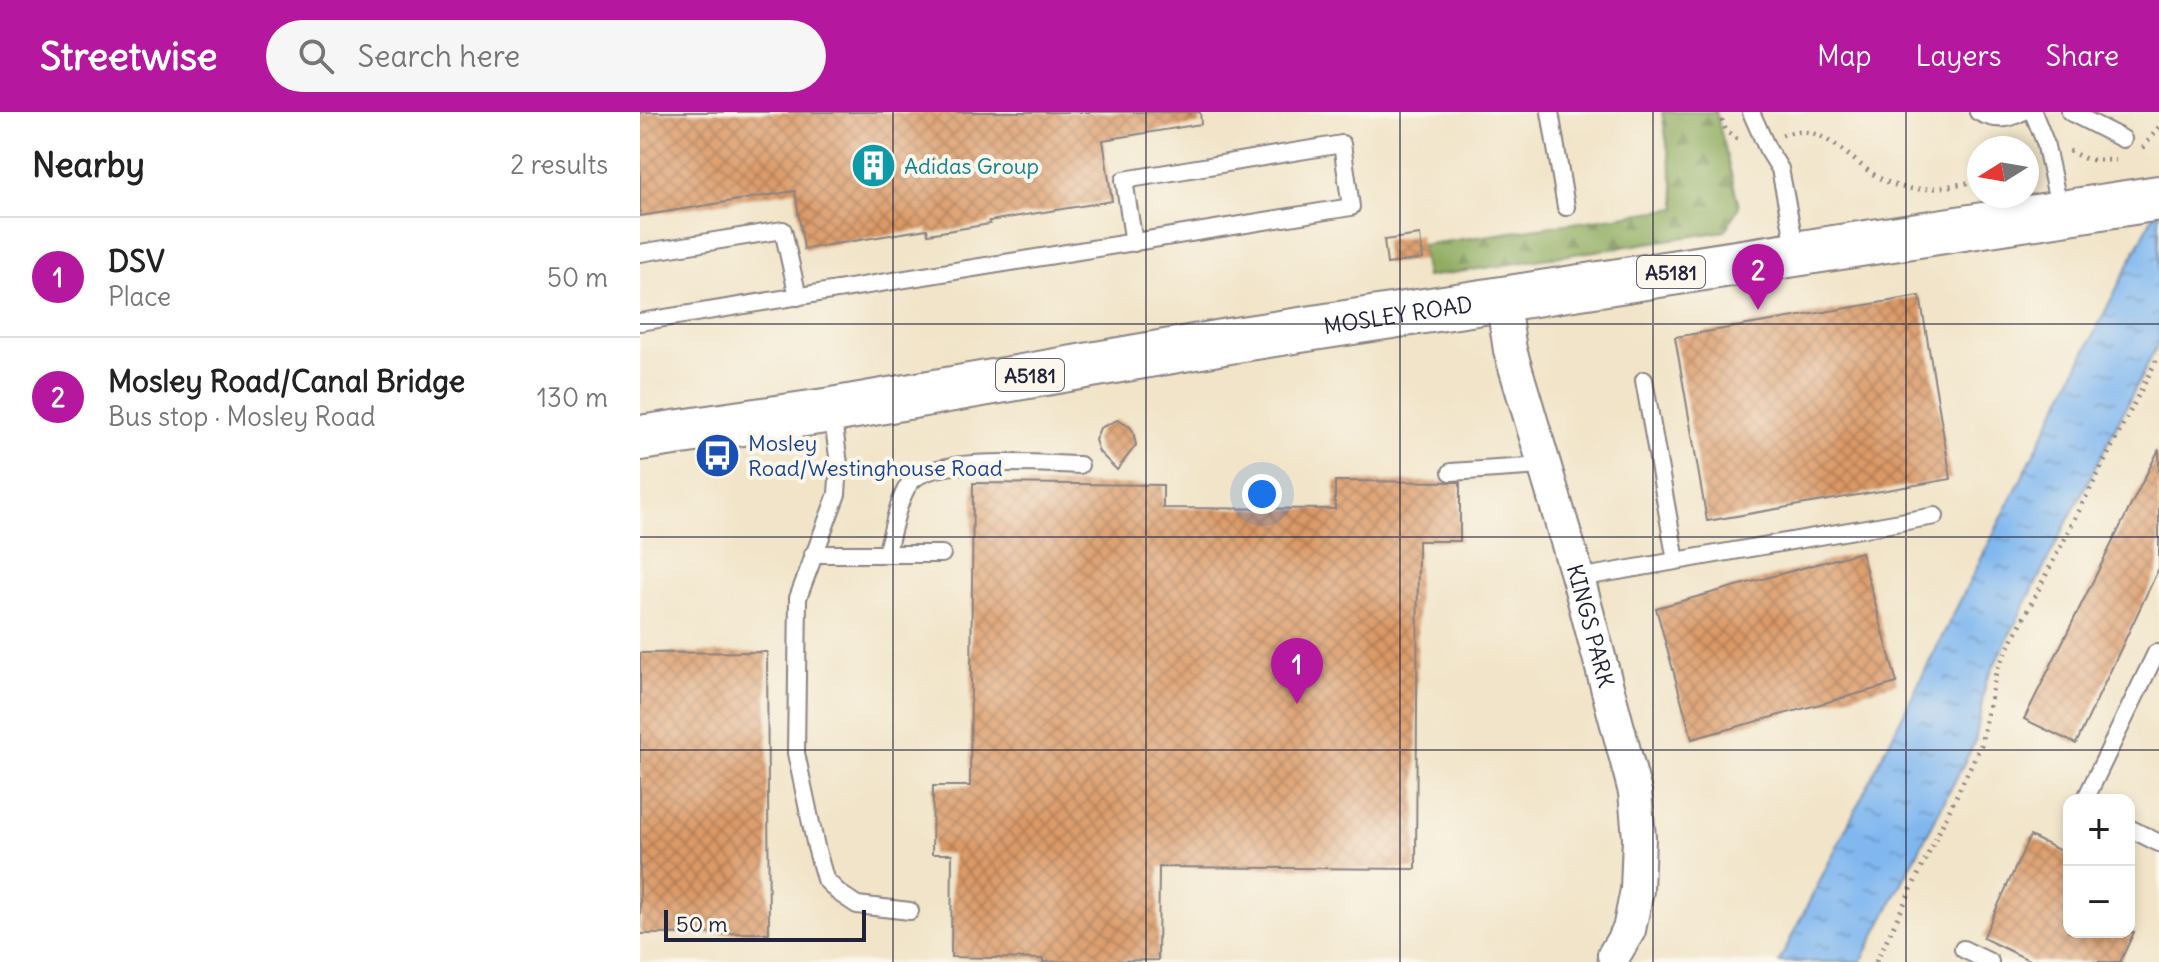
<!DOCTYPE html>
<html lang="en">
<head>
<meta charset="utf-8">
<style>
	body { margin:0; font-family:Delius,sans-serif; background:#f6f6f6; color:#222 }
	.controls { position:absolute; right:24px; bottom:24px; display:grid; overflow:hidden; border-radius:16px; box-shadow:0 4px 12px #0003 }
	.controls button { width:72px; height:72px; display:grid; place-items:center; padding:0; border:0; border-bottom:2px solid #e0e0e0; background:#fff; color:#222; font:40px sans-serif }
	.compass { position:absolute; left:1327px; top:24px; width:72px; height:72px; border-radius:50%; background:#fff; box-shadow:0 4px 12px #0003; rotate:259deg }
	.scale { position:absolute; left:24px; bottom:20px; width:202px; box-sizing:border-box; padding-left:8px; border:4px solid #22223b; border-top:0; font-size:22px; line-height:28px; white-space:nowrap; color:#22223b; -webkit-text-stroke:6px #fbf7ec; paint-order:stroke }
	.you { position:absolute; left:622px; top:382px; width:28px; height:28px; margin:-20px; border:6px solid #fff; border-radius:50%; background:#1a73e8; box-shadow:0 0 0 12px #1a73e833 }
	.badge { display:grid; place-items:center; width:52px; height:52px; border-radius:50%; background:#b5179e; color:#fff; font-size:26px; font-weight:700 }
	.pin { position:absolute; translate:-50% -66px; filter:drop-shadow(0 2px 4px #0008) }
	.pin::after { content:''; position:absolute; top:42px; width:28px; height:24px; background:inherit; clip-path:polygon(0 0,100% 0,50% 100%) }
	.list { margin:0; padding:0; list-style:none }
	h2 { display:flex; justify-content:space-between; align-items:center; height:104px; margin:0; padding:0 32px; font-size:34px }
	h2 small { font-size:26px; font-weight:400; color:#767676 }
	.list li { display:grid; grid-template-columns:52px 1fr auto; gap:24px; align-items:center; box-sizing:border-box; height:120px; padding:0 32px; border-top:2px solid #e0e0e0 }
	.list b { display:block; font-size:30px; white-space:nowrap }
	.list p { margin:0; font-size:26px; white-space:nowrap; color:#767676 }
	.list em { font-size:26px; font-style:normal; color:#767676 }
	.icon { flex:none; width:44px; height:44px; fill:none; stroke:currentColor; stroke-width:2; stroke-linecap:round; stroke-linejoin:round }
	.map { position:relative; flex:none; width:1519px; height:850px; overflow:hidden }
	header { display:flex; align-items:center; gap:48px; box-sizing:border-box; height:112px; padding:0 40px; background:#b5179e; color:#fff }
	header strong { font-size:38px }
	nav { display:flex; gap:44px; margin-inline-start:auto; font-size:28px }
	.search { width:560px; height:72px; background:#f6f6f6; display:flex; align-items:center; gap:20px; box-sizing:border-box; padding:0 28px; border-radius:44px; color:#767676; font-size:30px }
	main { display:flex }
	aside { flex:1; background:#fff }
	.map>svg:first-child { display:block }
	.forest { fill:url(#forest-firs); stroke:#57664c; stroke-width:2 }
	.water { fill:url(#water-ripples); stroke:#516c95; stroke-width:2 }
	.building { fill:url(#building-cross-hatch) }
	.lines { fill:none; stroke-linecap:round; stroke-linejoin:round }
	.lane-casing { stroke:#8a8382; stroke-width:20 }
	.street-casing { stroke:#8a8382; stroke-width:36 }
	.primary-casing { stroke:#8a8382; stroke-width:48 }
	.path { stroke:#8a8382; stroke-width:5; stroke-dasharray:2 6; stroke-linecap:butt }
	.lane { stroke:#fff; stroke-width:16 }
	.street { stroke:#fff; stroke-width:32 }
	.primary { stroke:#fff; stroke-width:44 }
	.grid { fill:none; stroke:#22223b; stroke-width:2; stroke-opacity:0.55 }
	.labels { text-anchor:middle; dominant-baseline:central; stroke-width:8; stroke-linejoin:round; paint-order:stroke }
	.shield { fill:#fbf7ec; stroke:#636270; stroke-width:2 }
	.shield-label { font-size:20px; font-weight:bold; fill:#22223b }
	.culture-label { font-size:22px; fill:#0d838f; stroke:#fbf7ec; text-anchor:start }
	.street-label { font-size:22px; fill:#22223b; stroke:#fbf7ec }
	.transit-label { font-size:22px; fill:#164399; stroke:#fbf7ec; text-anchor:start }
</style>
</head>
<body>
<header>
<strong>Streetwise</strong>
<div class="search"><svg class="icon" aria-label="search" viewBox="0 0 24 24"><circle cx="10" cy="10" r="6"/><path d="M15 15l6 6"/></svg>Search here</div>
<nav><a>Map</a><a>Layers</a><a>Share</a></nav>
</header>
<main>
<aside>
<h2>Nearby<small>2 results</small></h2>
<ul class="list">
<li><span class="badge">1</span><div><b>DSV</b><p>Place</p></div><em>50 m</em></li>
<li><span class="badge">2</span><div><b>Mosley Road/Canal Bridge</b><p>Bus stop · Mosley Road</p></div><em>130 m</em></li>
</ul>
</aside>
<div class="map">
<svg width="1519" height="850" viewBox="0 0 1519 850">
	<defs>
		<pattern id="forest-firs" width="22" height="20" patternUnits="userSpaceOnUse" patternTransform="scale(2)"><rect width="22" height="20" fill="#8caa5d"/><path d="M5 1l3.5 6h-7zM16 11l3.5 6h-7z" fill="#728a4e"/></pattern>
		<pattern id="water-ripples" width="26" height="14" patternUnits="userSpaceOnUse" patternTransform="scale(2)"><rect width="26" height="14" fill="#80b7ef"/><path d="M2 4q2-2 4 0t4 0M15 11q2-2 4 0t4 0" fill="none" stroke="#6894c3"/></pattern>
		<pattern id="building-cross-hatch" width="8" height="8" patternUnits="userSpaceOnUse" patternTransform="scale(2)"><rect width="8" height="8" fill="#db9966"/><path d="M0 0l8 8M0 8l8-8" fill="none" stroke="#b17c55"/></pattern>
	</defs>
	<rect width="100%" height="100%" fill="#fbf7ec"/>
	<filter id="ink" filterUnits="userSpaceOnUse"><feTurbulence type="fractalNoise" baseFrequency=".0125" numOctaves="2"/><feDisplacementMap in="SourceGraphic" scale="16" xChannelSelector="R" yChannelSelector="G"/><feConvolveMatrix kernelMatrix="1 2 1 2 8 2 1 2 1" color-interpolation-filters="sRGB"/></filter>
	<filter id="wash" filterUnits="userSpaceOnUse"><feTurbulence type="fractalNoise" baseFrequency=".006" numOctaves="4" result="noise"/><feDisplacementMap in="SourceGraphic" scale="32" xChannelSelector="R" yChannelSelector="G"/><feGaussianBlur stdDeviation="1.8" result="paint"/><feColorMatrix in="noise" values="0 0 0 0 0 0 0 0 0 0 0 0 0 0 0 0 0 1.4 0 .05"/><feComposite in="paint" operator="in"/></filter>
	<g filter="url(#wash)">
		<rect width="100%" height="100%" fill="#f1e4c8"/>
		<path class="forest" d="M1022,0H1076L1099,94L1085,119L786,165L781,133L1037,96Z"/>
		<path class="water" d="M1519,92V230L1346,569L1335,630L1221,850H1139Z"/>
		<g id="blocks">
			<path class="building" d="M0,0H560L561,12L463,28L472,89L349,109L350,112L288,122L287,117L164,137L155,79L0,104Z
				M780,123L783,147L747,152L744,128Z
				M1280,184L1311,367L1067,409L1035,225Z
				M477,308L489,314L493,319L496,333L477,358L459,340L455,328L460,316Z
				M1519,337V456L1436,632L1384,607Z
				M695,369L820,370V429H778L776,757L519,755L518,848L403,850V847L311,845L312,742H292L293,674H330L333,371L523,373V396L695,397Z
				M1221,440L1257,571L1052,627L1016,496Z
				M127,540L129,821L0,822V541Z
				M1390,724L1429,743V820H1494L1480,850H1393L1343,826Z"/>
		</g>
	</g>
	<g filter="url(#ink)">
		<use href="#blocks" fill-opacity="0" stroke="#8a8382" stroke-width="2"/>
		<g class="lines">
			<defs>
				<path id="lane" d="M910,0L926,95
					M1111,0L1127,36L1140,57L1156,139
					M1338,0C1354,8 1366,9 1382,0
					M1393,0L1405,30L1420,99
					M1430,0L1483,27
					M0,141L143,118L158,185
					M0,210C237,173 474,134 711,95L702,32L484,68L494,131
					M1004,268L1036,449
					M192,300L199,352L197,382L158,486L156,641L176,735L185,767L199,781L217,793L270,799
					M811,360L903,354
					M173,442H302
					M246,442C252,422 258,386 270,371C291,343 405,352 440,353
					M938,466L1295,404
					M1445,688L1516,541L1519,543
					M1489,716L1519,731
					M1323,837L1350,850"/>
				<g id="street">
					<path id="s1" d="M862,186L870,238L938,466L995,680L999,726L997,778L989,818L974,843"/>
				</g>
				<g id="primary">
					<path id="s2" d="M0,326L192,298L589,229L1519,86"/>
				</g>
			</defs>
			<use href="#lane" class="lane-casing"/>
			<use href="#street" class="street-casing"/>
			<use href="#primary" class="primary-casing"/>
			<path class="path" d="M1079,0L1086,19L1101,30
				M1142,23C1188,7 1212,57 1252,72C1279,83 1311,73 1339,69
				M1503,36L1519,15
				M1429,39L1448,48H1476
				M1236,850L1341,633L1356,560L1519,243"/>
			<use href="#lane" class="lane"/>
			<use href="#street" class="street"/>
			<use href="#primary" class="primary"/>
		</g>
	</g>
	<path class="grid" d="M253,0V850M506,0V850M760,0V850M1013,0V850M1266,0V850M0,212H1519M0,425H1519M0,638H1519"/>
	<defs>
		<symbol id="building-disc" viewBox="-11 -11 22 22"><circle r="9.5" fill="#0f9aa8" stroke="#fbf7ec"/><path d="M-4-6H4V6H1V3H-1V6H-4ZM-2.5-4.3h1.7v1.8h-1.7ZM.8-4.3h1.7v1.8H.8ZM-2.5-1h1.7V.8h-1.7ZM.8-1h1.7V.8H.8Z" fill="#fff"/></symbol>
		<symbol id="bus-disc" viewBox="-11 -11 22 22"><circle r="9.5" fill="#1a4fb4" stroke="#fbf7ec"/><path d="M-5-6H5V4H4V6H2V4H-2V6H-4V4H-5ZM-3.5-4V0h7V-4ZM-3.5 1.2v1.5H-2V1.2ZM2 1.2v1.5H3.5V1.2Z" fill="#fff"/></symbol>
	</defs>
	<g fill-rule="evenodd">
		<use href="#building-disc" x="208" y="28" width="51" height="51"/>
		<use href="#bus-disc" x="52" y="318" width="51" height="51"/>
	</g>
	<g class="labels">
		<g class="shield">
			<rect x="997" y="144" width="68" height="32" rx="6"/>
			<rect x="356" y="247" width="68" height="32" rx="6"/>
		</g>
		<g class="shield-label">
			<text x="1031" y="160">A5181</text>
			<text x="390" y="263">A5181</text>
		</g>
		<g class="culture-label">
			<text x="264" y="54">Adidas Group</text>
		</g>
		<g class="street-label">
			<text stroke="none"><textPath href="#s2" startOffset="768">MOSLEY ROAD</textPath></text>
			<text stroke="none"><textPath href="#s1" startOffset="340">KINGS PARK</textPath></text>
		</g>
		<g class="transit-label">
			<text x="108" y="331">Mosley<tspan x="108" dy="25">Road/Westinghouse Road</tspan></text>
		</g>
	</g>
</svg>
<div class="controls">
<button>+</button>
<button>−</button>
</div>
<svg class="compass" viewBox="-18 -18 36 36"><path d="M0-13l5 13h-10z" fill="#e53935"/><path d="M0 13l5-13h-10z" fill="#767676"/></svg>
<div class="scale">50 m</div>
<div class="you"></div>
<div class="pin badge" style="left:657px;top:592px">1</div>
<div class="pin badge" style="left:1118px;top:198px">2</div>
</div>
</main>
</body>
</html>
